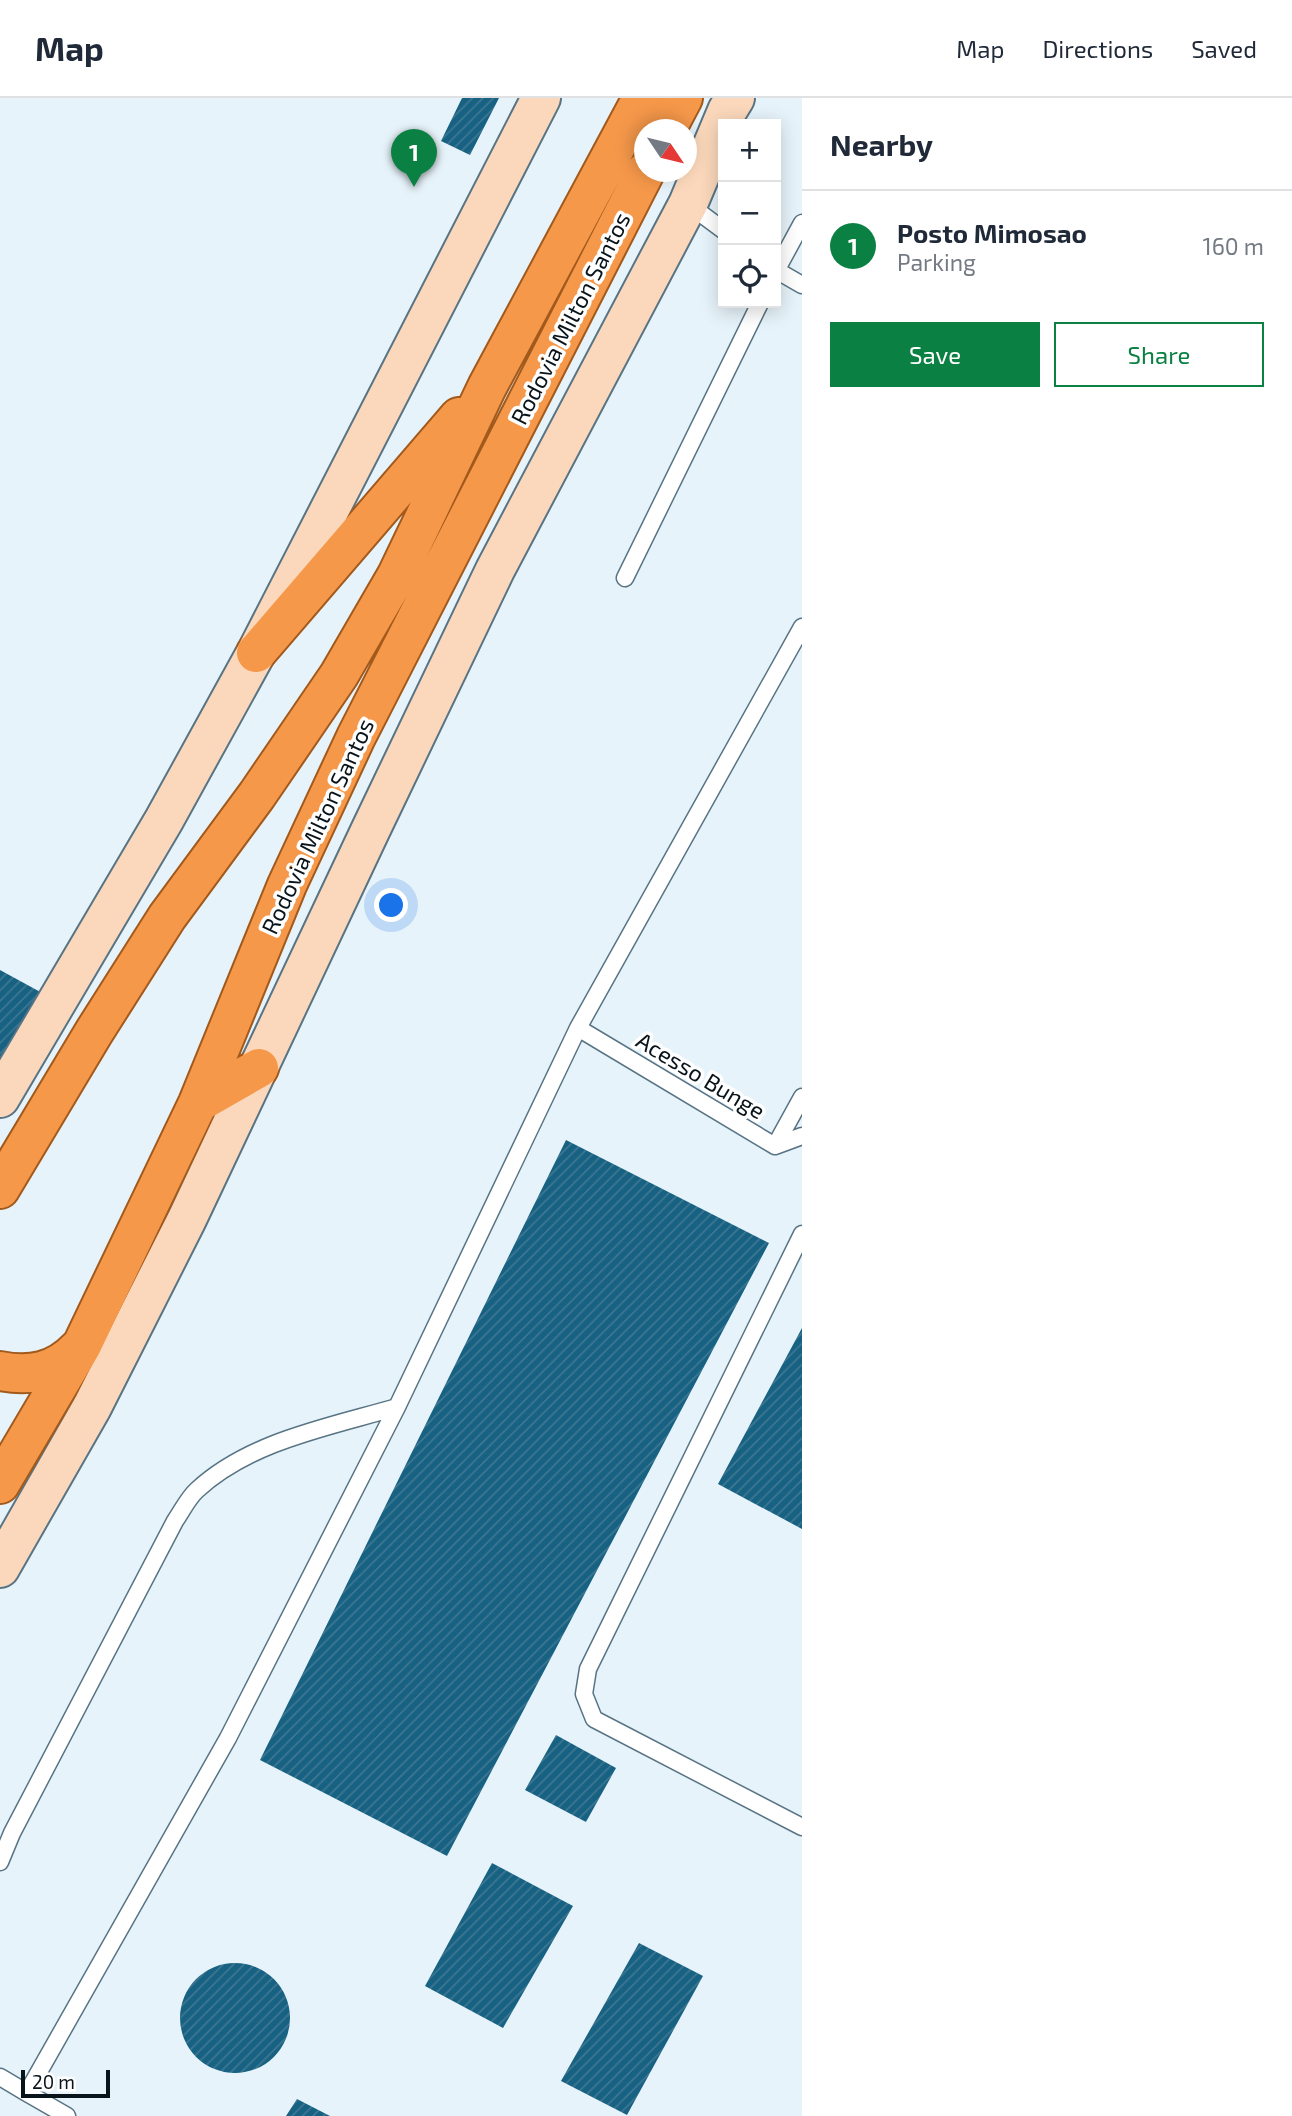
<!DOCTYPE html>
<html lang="en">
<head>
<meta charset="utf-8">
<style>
	body { margin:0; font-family:"Exo 2",sans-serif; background:#f6f6f7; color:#1f2937 }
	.controls { position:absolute; right:21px; top:21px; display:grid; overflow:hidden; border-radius:0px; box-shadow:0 4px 18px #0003 }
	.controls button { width:63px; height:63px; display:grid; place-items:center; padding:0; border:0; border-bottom:2px solid #e0e1e3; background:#fff; color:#1f2937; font:35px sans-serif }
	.compass { position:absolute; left:634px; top:21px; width:63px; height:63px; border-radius:50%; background:#fff; box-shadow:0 4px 18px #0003; rotate:125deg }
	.scale { position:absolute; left:21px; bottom:18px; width:89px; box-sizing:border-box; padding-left:7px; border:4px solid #09141a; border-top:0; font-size:19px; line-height:24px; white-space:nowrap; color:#09141a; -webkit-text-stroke:5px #fff; paint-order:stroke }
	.you { position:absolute; left:392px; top:808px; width:24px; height:24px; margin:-18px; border:5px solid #fff; border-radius:50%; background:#1a73e8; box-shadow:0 0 0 10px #1a73e833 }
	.badge { display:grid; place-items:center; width:46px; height:46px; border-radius:50%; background:#0b8043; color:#fff; font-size:23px; font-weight:700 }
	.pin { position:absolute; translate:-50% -58px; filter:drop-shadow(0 2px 4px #0008) }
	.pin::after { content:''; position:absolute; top:37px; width:24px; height:21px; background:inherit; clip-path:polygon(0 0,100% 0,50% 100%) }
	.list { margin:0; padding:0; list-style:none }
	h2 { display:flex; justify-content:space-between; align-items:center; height:91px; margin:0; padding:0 28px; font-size:30px }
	h2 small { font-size:23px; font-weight:400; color:#747a83 }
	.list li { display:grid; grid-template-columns:46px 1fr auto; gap:21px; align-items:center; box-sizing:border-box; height:112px; padding:0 28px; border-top:2px solid #e0e1e3 }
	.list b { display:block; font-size:26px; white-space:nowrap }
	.list p { margin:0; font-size:23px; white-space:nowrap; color:#747a83 }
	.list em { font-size:23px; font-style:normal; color:#747a83 }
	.actions { display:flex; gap:14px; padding:21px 28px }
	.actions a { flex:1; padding:16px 0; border:2px solid #0b8043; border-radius:0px; text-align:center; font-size:24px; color:#0b8043 }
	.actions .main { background:#0b8043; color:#fff }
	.icon { flex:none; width:38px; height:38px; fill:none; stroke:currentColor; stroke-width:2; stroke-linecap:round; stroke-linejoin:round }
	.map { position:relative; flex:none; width:802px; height:2018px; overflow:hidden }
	header { display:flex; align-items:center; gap:42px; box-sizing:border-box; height:98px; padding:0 35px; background:#fff; border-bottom:2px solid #e0e1e3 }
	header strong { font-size:33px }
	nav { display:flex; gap:38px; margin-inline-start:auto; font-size:24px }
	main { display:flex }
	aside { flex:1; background:#fff }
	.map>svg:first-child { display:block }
	.building { fill:url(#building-hatch) }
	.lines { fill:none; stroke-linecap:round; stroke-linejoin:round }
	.service-casing { stroke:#587484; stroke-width:19 }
	.secondary-casing { stroke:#587484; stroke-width:42 }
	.trunk-casing { stroke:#a1591c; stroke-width:42 }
	.service { stroke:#fff; stroke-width:16 }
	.secondary { stroke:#fbd8bb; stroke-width:38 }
	.trunk { stroke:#f6984a; stroke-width:38 }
	.labels { text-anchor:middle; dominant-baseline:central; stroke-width:7; stroke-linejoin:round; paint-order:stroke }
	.street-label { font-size:23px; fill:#09141a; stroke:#fff }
</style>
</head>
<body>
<header>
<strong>Map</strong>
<nav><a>Map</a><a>Directions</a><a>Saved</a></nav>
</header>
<main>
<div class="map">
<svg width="802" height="2018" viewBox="0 0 802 2018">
	<defs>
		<pattern id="building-hatch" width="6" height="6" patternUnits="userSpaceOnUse" patternTransform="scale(1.75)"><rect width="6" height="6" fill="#176183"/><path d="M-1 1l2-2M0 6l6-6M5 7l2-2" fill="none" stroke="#3e7791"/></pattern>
	</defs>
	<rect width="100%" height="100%" fill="#e7f3fa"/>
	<path class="building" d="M462,0H499L470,57L441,43Z
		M0,872L44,896L0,975Z
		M566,1042L769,1145L447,1758L260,1662Z
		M802,1230V1431L718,1386Z
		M556,1637L616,1670L586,1724L525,1692Z
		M492,1765L573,1808L503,1930L425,1888Z
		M639,1845L703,1878L627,2017L561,1983Z
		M180 1920a55 55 0 1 1 110 0a55 55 0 1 1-110 0Z
		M297,2001L330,2018H286Z"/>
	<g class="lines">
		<defs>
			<path id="service" d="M688,106L723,132
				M776,172L802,187
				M776,173L802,125
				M625,480L760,205
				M578,930L775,1048L802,1038
				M775,1048L802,999
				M802,1136L588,1571L584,1596L594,1621L802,1729
				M0,1764L12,1735L175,1423C182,1413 188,1400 197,1392C250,1343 329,1329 397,1309
				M0,1979L27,1995
				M67,2018L27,1995L228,1640L397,1309L578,930L802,529"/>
			<path id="secondary" d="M0,1000L164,722L256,555L541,0
				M0,1470L92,1309L187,1121L370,733L495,472L688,106L727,13L735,0"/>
			<path id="trunk" d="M666,32L683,0
				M256,555L459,319
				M198,1005L259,970
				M0,1091L94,934L167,819L257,697L339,577L397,477L487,289L642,0
				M0,1273C30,1279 56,1274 78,1251
				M0,1386L82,1247L198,1005L287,787L356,639L645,74"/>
		</defs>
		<use href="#service" class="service-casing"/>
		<use href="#secondary" class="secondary-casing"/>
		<use href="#trunk" class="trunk-casing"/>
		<use href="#service" class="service"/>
		<use href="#secondary" class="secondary"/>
		<use href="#trunk" class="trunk"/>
	</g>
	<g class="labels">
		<g class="street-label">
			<text transform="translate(570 220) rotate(-63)">Rodovia Milton Santos</text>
			<text transform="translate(317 728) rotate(-65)">Rodovia Milton Santos</text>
			<text transform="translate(701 977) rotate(31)">Acesso Bunge</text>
		</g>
	</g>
</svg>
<div class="controls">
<button>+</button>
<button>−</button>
<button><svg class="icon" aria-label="locate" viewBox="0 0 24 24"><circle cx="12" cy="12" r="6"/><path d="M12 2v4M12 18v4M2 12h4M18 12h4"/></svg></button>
</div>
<svg class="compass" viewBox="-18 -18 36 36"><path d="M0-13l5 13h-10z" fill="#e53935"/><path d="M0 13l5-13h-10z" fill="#747a83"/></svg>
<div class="scale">20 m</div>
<div class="you"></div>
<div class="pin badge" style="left:414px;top:89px">1</div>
</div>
<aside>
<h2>Nearby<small></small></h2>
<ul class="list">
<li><span class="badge">1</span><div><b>Posto Mimosao</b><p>Parking</p></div><em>160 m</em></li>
</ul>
<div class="actions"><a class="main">Save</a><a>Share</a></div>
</aside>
</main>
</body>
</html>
